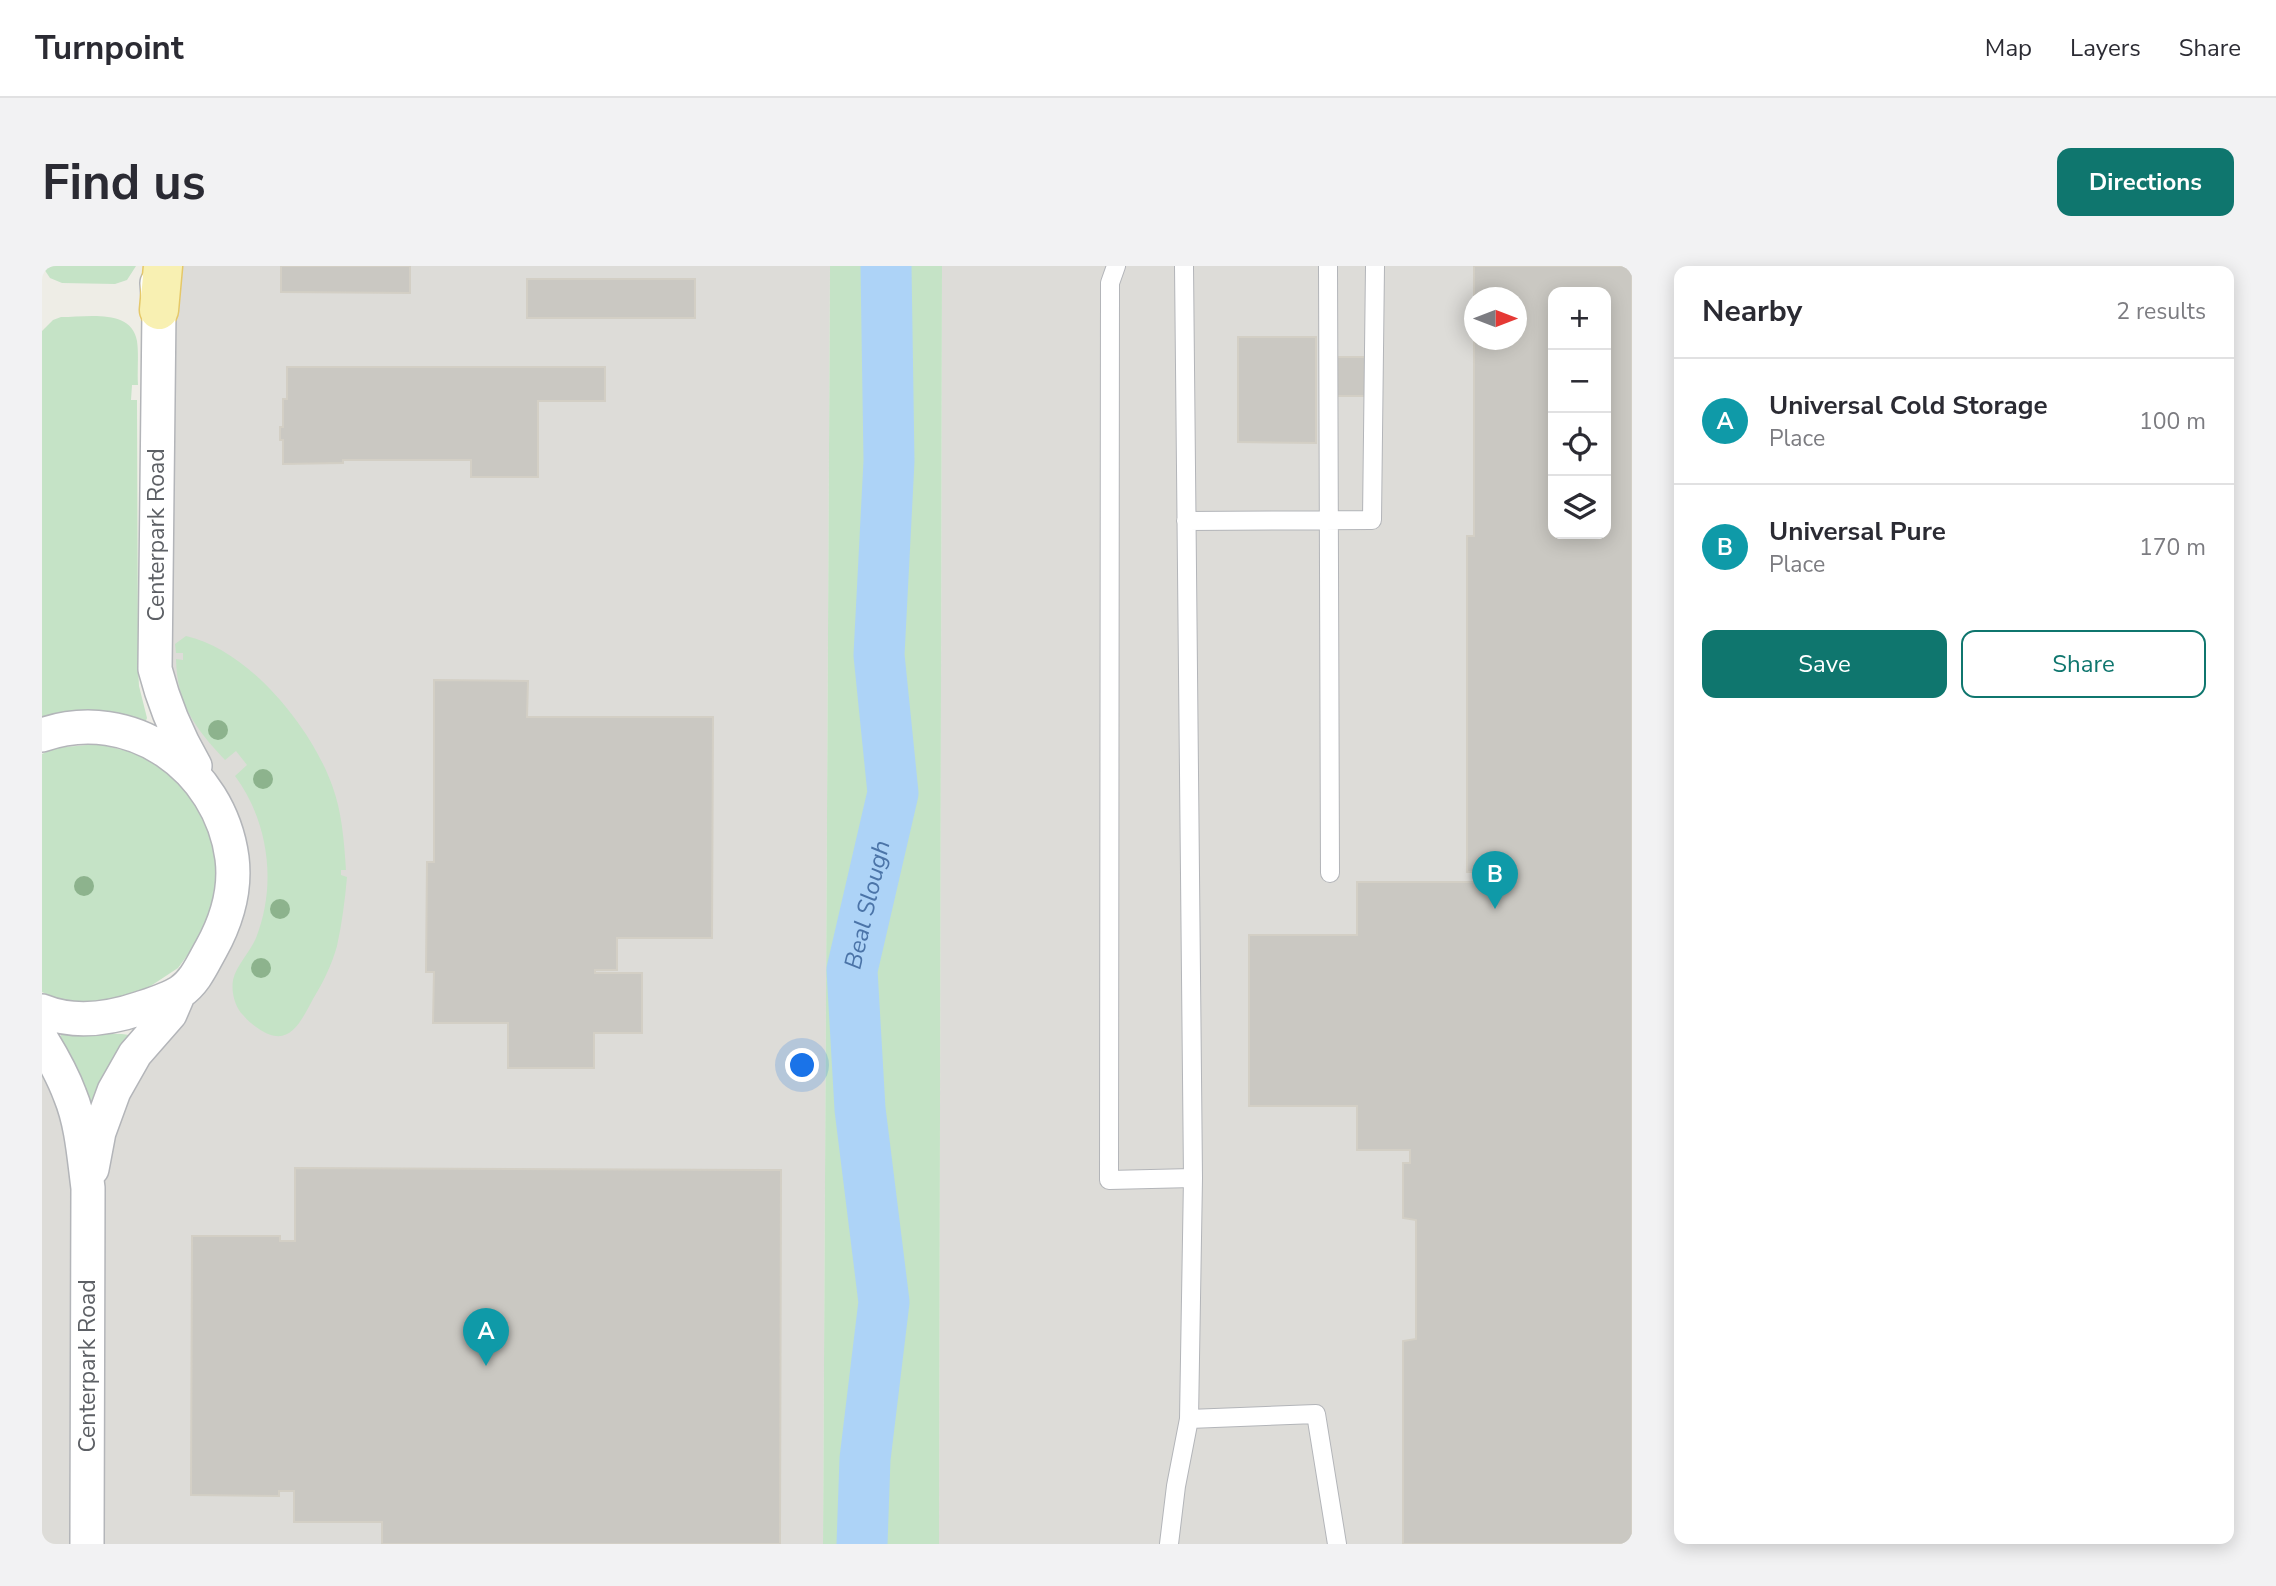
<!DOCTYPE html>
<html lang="en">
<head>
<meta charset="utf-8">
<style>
	body { margin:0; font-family:"Nunito Sans",sans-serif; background:#f2f2f3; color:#2b2b33 }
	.controls { position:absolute; right:21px; top:21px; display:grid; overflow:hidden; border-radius:14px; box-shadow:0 4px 18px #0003 }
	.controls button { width:63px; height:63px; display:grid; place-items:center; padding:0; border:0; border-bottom:2px solid #e1e1e2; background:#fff; color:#2b2b33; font:35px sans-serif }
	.compass { position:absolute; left:1422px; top:21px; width:63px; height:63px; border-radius:50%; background:#fff; box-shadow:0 4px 18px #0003; rotate:90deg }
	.you { position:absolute; left:761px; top:800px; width:24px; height:24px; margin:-18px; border:5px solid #fff; border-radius:50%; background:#1a73e8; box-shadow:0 0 0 10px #1a73e833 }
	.badge { display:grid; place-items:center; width:46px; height:46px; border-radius:50%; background:#0f766e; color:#fff; font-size:23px; font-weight:700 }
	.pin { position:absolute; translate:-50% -58px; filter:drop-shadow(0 2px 4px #0008) }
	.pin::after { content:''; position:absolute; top:37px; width:24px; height:21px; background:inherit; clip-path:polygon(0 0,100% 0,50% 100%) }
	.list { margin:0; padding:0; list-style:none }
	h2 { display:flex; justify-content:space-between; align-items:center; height:91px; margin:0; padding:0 28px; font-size:30px }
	h2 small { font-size:23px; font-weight:400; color:#7c7c81 }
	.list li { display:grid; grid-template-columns:46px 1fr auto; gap:21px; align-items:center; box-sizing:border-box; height:126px; padding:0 28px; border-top:2px solid #e1e1e2 }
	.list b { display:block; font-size:26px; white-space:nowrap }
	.list p { margin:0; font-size:23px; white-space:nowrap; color:#7c7c81 }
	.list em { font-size:23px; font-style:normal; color:#7c7c81 }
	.actions { display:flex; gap:14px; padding:21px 28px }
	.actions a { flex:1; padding:16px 0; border:2px solid #0f766e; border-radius:14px; text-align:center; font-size:24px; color:#0f766e }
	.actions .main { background:#0f766e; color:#fff }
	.icon { flex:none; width:38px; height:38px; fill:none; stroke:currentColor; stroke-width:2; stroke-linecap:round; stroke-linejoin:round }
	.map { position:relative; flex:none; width:1590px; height:1278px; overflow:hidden; border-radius:14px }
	header { display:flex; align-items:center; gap:42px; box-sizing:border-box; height:98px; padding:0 35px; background:#fff; border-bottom:2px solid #e1e1e2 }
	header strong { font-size:33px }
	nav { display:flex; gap:38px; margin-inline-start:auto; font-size:24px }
	.intro { display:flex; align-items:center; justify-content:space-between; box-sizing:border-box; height:168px; padding:0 42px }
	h1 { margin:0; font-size:49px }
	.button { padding:18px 32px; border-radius:14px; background:#0f766e; color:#fff; font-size:24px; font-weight:700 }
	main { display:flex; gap:42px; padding:0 42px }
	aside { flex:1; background:#fff; border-radius:14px; box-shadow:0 4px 18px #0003 }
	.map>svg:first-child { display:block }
	.industrial { fill:#dddcd8; fill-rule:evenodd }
	.green { fill:#c5e3c6 }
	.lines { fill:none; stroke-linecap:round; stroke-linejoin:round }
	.river { stroke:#add3f7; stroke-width:51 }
	.building { fill:#cac8c2; stroke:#d3cfc5; stroke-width:2; fill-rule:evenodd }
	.lane-casing { stroke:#b3b5b9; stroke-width:20 }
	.street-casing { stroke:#b3b5b9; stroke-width:36 }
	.primary-casing { stroke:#e5c869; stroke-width:41 }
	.lane { stroke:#fff; stroke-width:18 }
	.street { stroke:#fff; stroke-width:33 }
	.primary { stroke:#f8f0b2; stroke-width:38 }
	.tree { fill:#8db38d }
	.labels { text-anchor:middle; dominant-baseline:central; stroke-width:5; stroke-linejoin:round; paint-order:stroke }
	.street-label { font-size:23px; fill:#5d6065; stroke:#fff }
	.water-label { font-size:24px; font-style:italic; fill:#4b74a8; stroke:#fff }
</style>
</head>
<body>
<header>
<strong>Turnpoint</strong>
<nav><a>Map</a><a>Layers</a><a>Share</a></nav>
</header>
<div class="intro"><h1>Find us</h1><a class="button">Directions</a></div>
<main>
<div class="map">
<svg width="1590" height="1278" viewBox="0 0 1590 1278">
	<rect width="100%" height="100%" fill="#eeede6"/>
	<path class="industrial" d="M121,0H788L781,1278H0V774L57,866L179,664L121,433Z
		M900,0H1590V1278H897ZM1511,26H1564V268H1511ZM1433,32H1475V74H1433Z"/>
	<path class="green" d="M0,0H94L85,14L73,18L20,17L8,12Z
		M788,0H900L897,1278H781Z
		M19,51C44,51 90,42 95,75C97,89 95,105 96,119H90L89,134H95L96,401L97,420L105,452L103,457L0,460V65L11,54Z
		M144,370C207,384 269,461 290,519C300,546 302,575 304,604H299V609L305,611C303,634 300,657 295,680C290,698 281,717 271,733C258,757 247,783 217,763C211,759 206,755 201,749C193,741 189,726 191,714C194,700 208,686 214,672C235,619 227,556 193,510L205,499L194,485L183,494C153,462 135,438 134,393L141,394V387H134L133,378Z
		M56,478L97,488L134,511L160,545L175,585V628L161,668L136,702L101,725L60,737L18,734L0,726V488L13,482Z
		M27,767L80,768L87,769L90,776L50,839L45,837L17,774L19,769Z"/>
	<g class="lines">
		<path class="river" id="s1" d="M820,1278L823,1193L842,1036L818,843L810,704L851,527L837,389L847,195L844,0"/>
	</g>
	<path class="building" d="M239,0H368V27L239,26Z
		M1432,0H1590V1278H1361V1075L1374,1073V954L1361,952V897H1368V884H1315V840H1207V669H1315V616H1432V606H1425V270H1432ZM1511,26H1564V268H1511ZM1433,32H1475V74H1433Z
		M485,13H653V52H485Z
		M1196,71H1274V177L1196,176Z
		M1295,91H1326V130H1295Z
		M245,101H563V135H496V211H429V194H301V197L241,198V174H238V161H241V133H245Z
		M392,414L486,415L485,451H671L670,672H575V704H553V707H600V767H552V802H466V757H391L392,706H384L385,596H392Z
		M253,902L739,904L738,1278H340V1256H252V1225H237V1230L149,1229L150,970H238V975H253Z"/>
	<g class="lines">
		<defs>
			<path id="lane" d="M1074,0L1068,17L1067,914L1151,912
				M1286,0L1288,607
				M1144,255L1330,254L1333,0
				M1147,1153L1274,1148L1295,1278
				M1127,1278L1134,1220L1147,1153L1151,912L1142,0"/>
			<path id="street" d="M115,17L117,44L113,403C122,438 135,469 153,500
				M0,469C89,438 178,502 190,592C194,624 184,656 169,683C160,699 153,716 138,726C127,733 111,738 99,742C67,753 32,758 0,745
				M0,774C11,792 21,810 28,829C40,858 42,892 46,922L45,1278
				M50,903L57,866L72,825L93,788L128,748L137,727"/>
			<path id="primary" d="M117,44L121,0"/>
		</defs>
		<use href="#lane" class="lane-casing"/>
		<use href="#street" class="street-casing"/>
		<use href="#primary" class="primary-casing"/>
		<use href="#lane" class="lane"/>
		<use href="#street" class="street"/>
		<use href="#primary" class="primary"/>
	</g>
	<g class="tree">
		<circle cx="176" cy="464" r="10"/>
		<circle cx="221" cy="513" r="10"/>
		<circle cx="42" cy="620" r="10"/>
		<circle cx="238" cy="643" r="10"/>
		<circle cx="219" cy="702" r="10"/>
	</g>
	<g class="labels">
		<g class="street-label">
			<text transform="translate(114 269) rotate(-90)">Centerpark Road</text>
			<text transform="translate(45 1100) rotate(-90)">Centerpark Road</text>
		</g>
		<g class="water-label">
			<text stroke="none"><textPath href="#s1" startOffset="644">Beal Slough</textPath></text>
		</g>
	</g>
</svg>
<div class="controls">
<button>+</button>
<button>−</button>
<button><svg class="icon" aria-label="locate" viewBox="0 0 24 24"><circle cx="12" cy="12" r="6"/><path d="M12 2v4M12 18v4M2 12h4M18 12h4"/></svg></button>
<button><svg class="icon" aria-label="layers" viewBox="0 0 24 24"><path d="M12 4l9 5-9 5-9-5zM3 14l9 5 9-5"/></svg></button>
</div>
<svg class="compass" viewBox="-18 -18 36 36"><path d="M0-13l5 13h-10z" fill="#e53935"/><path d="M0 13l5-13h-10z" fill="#7c7c81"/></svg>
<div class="you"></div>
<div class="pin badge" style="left:444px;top:1100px;background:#0f9aa8">A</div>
<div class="pin badge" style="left:1453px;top:643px;background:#0f9aa8">B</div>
</div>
<aside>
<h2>Nearby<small>2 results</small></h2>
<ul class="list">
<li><span class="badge" style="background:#0f9aa8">A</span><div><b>Universal Cold Storage</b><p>Place</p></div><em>100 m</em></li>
<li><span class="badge" style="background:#0f9aa8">B</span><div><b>Universal Pure</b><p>Place</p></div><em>170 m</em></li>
</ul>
<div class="actions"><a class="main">Save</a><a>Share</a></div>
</aside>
</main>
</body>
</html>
